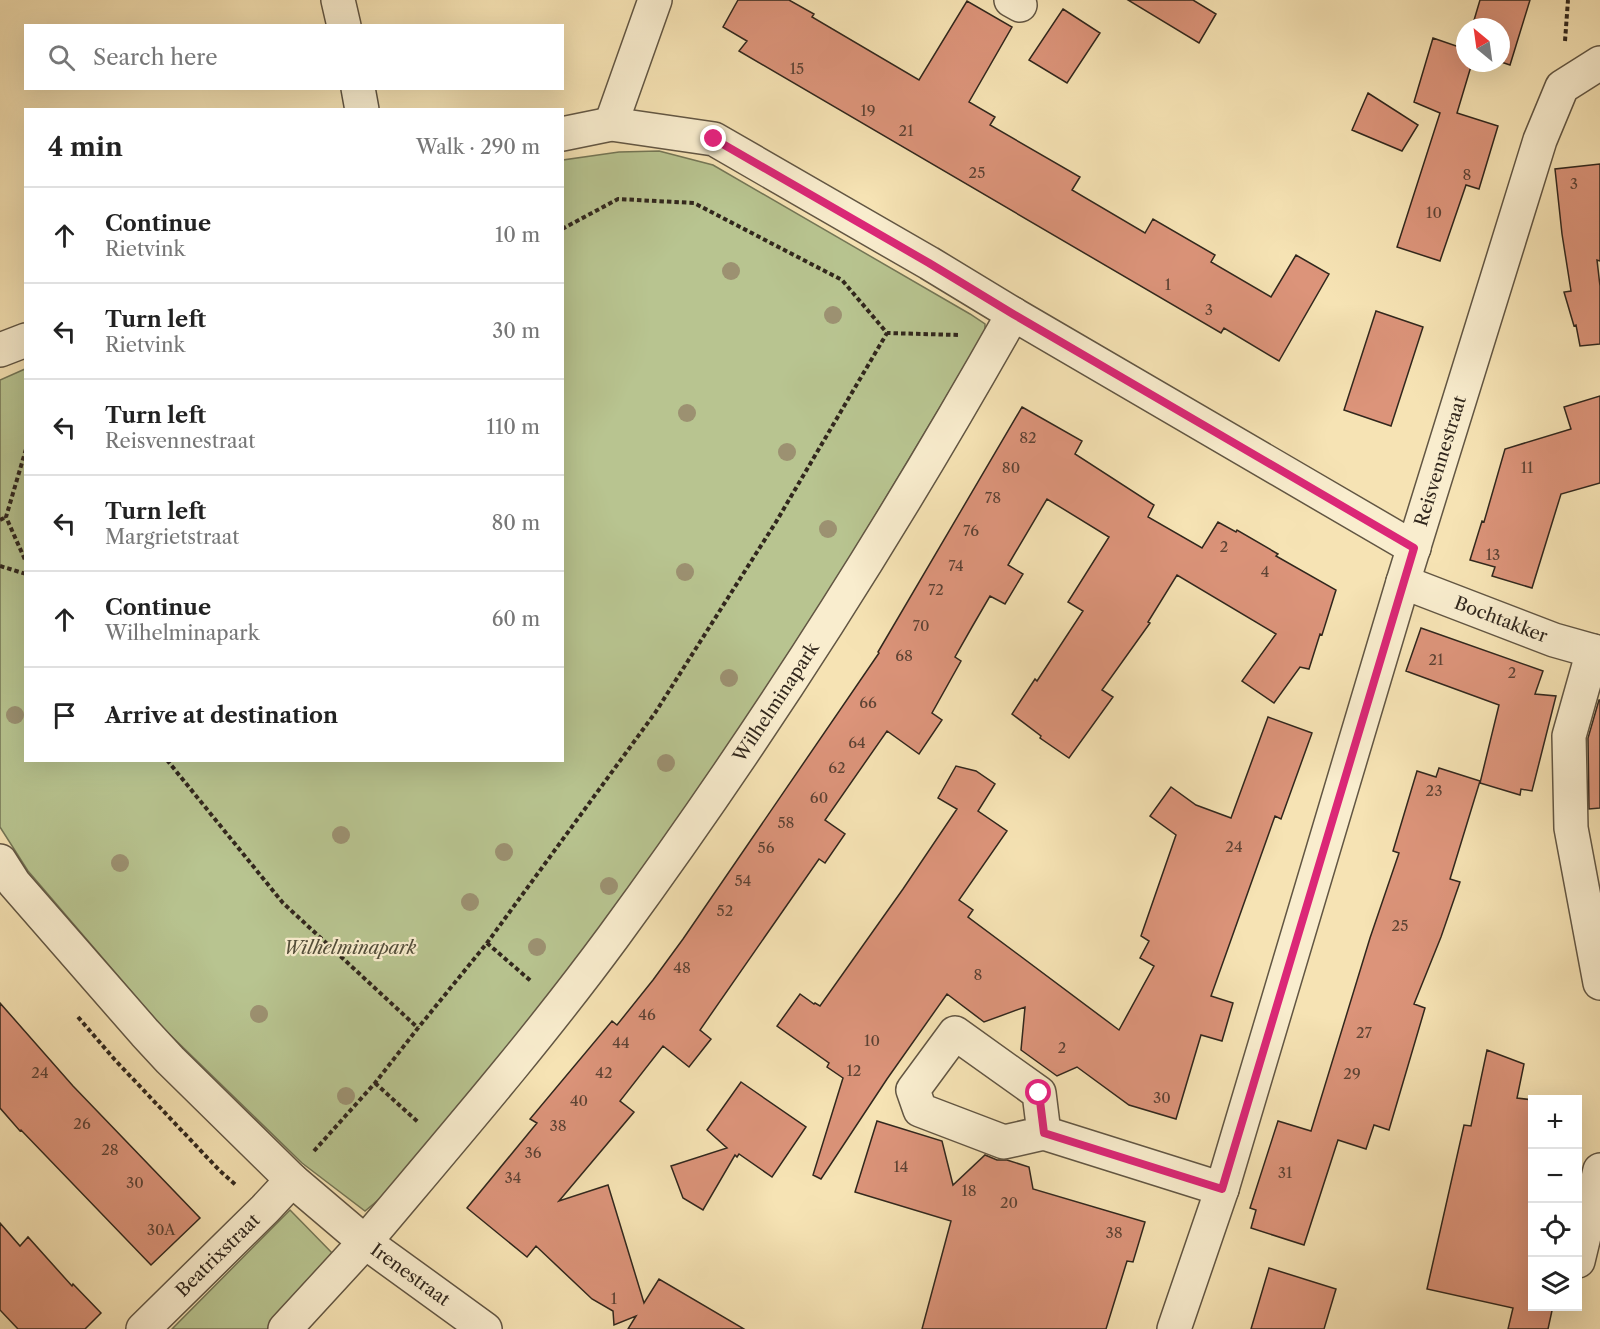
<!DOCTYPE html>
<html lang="en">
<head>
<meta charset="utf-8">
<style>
	body { margin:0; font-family:"Libre Caslon Text",serif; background:#f2f2f2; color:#222 }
	.controls { position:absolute; right:18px; bottom:18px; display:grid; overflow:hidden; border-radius:0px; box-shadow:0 6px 24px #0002 }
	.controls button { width:54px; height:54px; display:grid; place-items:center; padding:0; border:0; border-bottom:2px solid #e0e0e0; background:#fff; color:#222; font:30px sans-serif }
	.compass { position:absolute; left:1456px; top:18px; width:54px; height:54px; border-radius:50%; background:#fff; box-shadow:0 6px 24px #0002; rotate:331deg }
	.stop { position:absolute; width:18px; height:18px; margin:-14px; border:4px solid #db2777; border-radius:50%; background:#fff }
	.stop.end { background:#db2777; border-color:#fff; box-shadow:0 2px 6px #0008 }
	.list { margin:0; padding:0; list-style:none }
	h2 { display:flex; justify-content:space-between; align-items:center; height:78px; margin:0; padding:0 24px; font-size:26px }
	h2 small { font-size:20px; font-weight:400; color:#767676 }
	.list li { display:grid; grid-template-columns:39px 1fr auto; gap:18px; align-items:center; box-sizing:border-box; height:96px; padding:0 24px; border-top:2px solid #e0e0e0 }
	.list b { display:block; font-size:22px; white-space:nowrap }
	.list p { margin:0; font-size:20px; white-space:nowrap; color:#767676 }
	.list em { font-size:20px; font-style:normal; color:#767676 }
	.icon { flex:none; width:33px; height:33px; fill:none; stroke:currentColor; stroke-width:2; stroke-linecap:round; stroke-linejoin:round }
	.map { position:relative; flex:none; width:1600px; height:1329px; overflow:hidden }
	.search { position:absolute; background:#fff; box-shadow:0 6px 24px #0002; left:24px; top:24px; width:540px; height:66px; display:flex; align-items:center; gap:15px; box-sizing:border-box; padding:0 21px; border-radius:0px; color:#767676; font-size:22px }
	.panel { position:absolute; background:#fff; box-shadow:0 6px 24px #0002; left:24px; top:108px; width:540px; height:654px; border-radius:0px }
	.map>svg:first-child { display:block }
	.green { fill:#b8c490; stroke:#747656; stroke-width:1.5 }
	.building { fill:#dc947a; stroke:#31271d; stroke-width:1.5 }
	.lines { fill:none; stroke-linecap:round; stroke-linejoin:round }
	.minor-casing { stroke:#625643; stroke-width:36 }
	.path { stroke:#31271d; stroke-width:4; stroke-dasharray:4.5 3; stroke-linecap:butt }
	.minor { stroke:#f9edce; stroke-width:33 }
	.tree { fill:#9c9171 }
	.route { stroke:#db2777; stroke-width:8 }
	.labels { text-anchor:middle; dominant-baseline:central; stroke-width:4.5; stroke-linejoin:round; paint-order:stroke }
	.number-label { font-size:15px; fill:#5c4234 }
	.street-label { font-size:18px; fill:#31271d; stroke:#f9edce }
	.park-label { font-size:18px; font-style:italic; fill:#534e3a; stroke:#f9edce }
</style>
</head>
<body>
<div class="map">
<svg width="1600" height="1329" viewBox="0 0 1600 1329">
	<rect width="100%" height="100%" fill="#f6e3b4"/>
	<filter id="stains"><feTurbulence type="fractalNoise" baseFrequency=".00333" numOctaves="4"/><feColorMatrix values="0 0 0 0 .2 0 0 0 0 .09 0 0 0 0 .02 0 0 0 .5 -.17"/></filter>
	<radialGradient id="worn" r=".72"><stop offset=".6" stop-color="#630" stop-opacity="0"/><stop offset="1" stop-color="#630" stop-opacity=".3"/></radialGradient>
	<path class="green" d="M659,151L713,165L970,314L985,324V332L837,579L724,752L589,947L526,1028L383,1196L365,1211L302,1163L161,1026L28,871L0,827V380L25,369L26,760H562L563,160L619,152Z
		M290,1210L336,1257L267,1329H172Z"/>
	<path class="building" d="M738,0H789L814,14L812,17L919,80L967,1L1012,27L969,102L995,117L990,125L1080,177L1072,190L1145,233L1153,219L1215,255L1211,262L1271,297L1296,255L1329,274L1279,361L1224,328L1221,333L739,51L747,41L723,27Z
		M1128,0H1193L1216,14L1199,43Z
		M1480,0H1530L1510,65L1501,62V27H1472Z
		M1063,9L1100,33L1067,83L1029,60Z
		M1433,38L1465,49V63H1472L1457,113L1498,126L1479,189L1466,185L1440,261L1397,247L1440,113L1414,102Z
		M1368,93L1418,125L1402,151L1352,130Z
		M1600,164V261L1597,260L1600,286V344L1580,346L1576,325L1574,326L1564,292L1571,291L1562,234L1555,169Z
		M1376,311L1423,327L1391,426L1344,410Z
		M1600,396V483L1561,494L1532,588L1492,576L1495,567L1470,560L1482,521L1484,522L1505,449L1571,429L1564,407Z
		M1022,407L1082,441L1075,454L1154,505L1148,517L1202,548L1218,522L1236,532L1237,530L1278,554L1276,556L1336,590L1322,635L1320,634L1309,669L1300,667L1274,703L1242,681L1276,634L1177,575L1148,622L1150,623L1102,690L1113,697L1069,758L1040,738L1041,736L1012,714L1035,679L1037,681L1083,611L1068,602L1109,537L1047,499L1008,565L1023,574L1005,604L990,596L972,627L955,657L961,661L932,713L942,720L919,754L887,731L825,820L845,834L825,863L819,859L700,1030L711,1039L689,1067L663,1046L620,1101L634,1112L559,1201L608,1185L644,1303L659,1279L744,1329H628L636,1316L614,1325L613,1311L592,1299L536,1246L527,1257L467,1208L537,1123L530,1119L612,1021L617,1025L653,980L683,939L879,653L878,652Z
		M1421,628L1543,671L1535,694L1556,696L1532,791L1521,789L1520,795L1480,783L1499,705L1406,671Z
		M1599,700H1600V808L1589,809L1588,738Z
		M1268,717L1312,733L1281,819L1275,816L1211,996L1233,1003L1222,1041L1201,1035L1176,1119L1129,1105L1077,1067L1057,1076L1021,1050L1025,1007L984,1022L947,994L887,1079L821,1179L813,1175L843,1078L827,1067L829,1063L777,1026L800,994L814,1004L815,1003L820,1006L903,889L957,809L938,798L956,766L976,771L995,784L978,811L1007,831L959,900L973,910L968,917L1119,1030L1154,966L1140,958L1149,941L1141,936L1176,835L1150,816L1171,787L1196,805L1231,818Z
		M1439,768L1480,781L1450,879L1460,882L1441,937L1414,1004L1425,1008L1389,1130L1374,1125L1366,1149L1338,1140L1304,1245L1251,1228L1256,1210L1250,1208L1278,1121L1311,1131L1370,938L1399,853L1393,851L1417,771L1436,777Z
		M0,1003L73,1086L200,1218L151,1265L21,1130L20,1131L0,1108Z
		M1487,1050L1524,1064L1517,1098L1533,1100V1306H1553L1548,1329H1508L1513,1308L1427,1289L1464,1125L1471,1126Z
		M741,1082L806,1127L772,1177L739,1154L737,1157L735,1155L703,1210L683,1198L671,1166L727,1148L707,1130Z
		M877,1121L942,1141L953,1185L985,1155L997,1160H1007L1029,1167L1033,1189L1145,1222L1133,1262L1127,1261L1106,1329H922L951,1221L855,1192Z
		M0,1223L20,1246L28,1237L72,1286L73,1284L101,1313L85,1329H18L0,1310Z
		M1269,1268L1336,1289L1324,1329H1251Z"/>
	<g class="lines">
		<defs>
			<g id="minor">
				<path d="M338,0L344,26"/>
				<path d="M1011,0L1020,5"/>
				<path d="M358,88L362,110"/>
				<path d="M611,124L655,0"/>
				<path d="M562,134L611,124L714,139L929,263L1013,314L1414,548"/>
				<path d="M0,350L26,340"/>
				<path id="s1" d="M1403,582L1554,640L1600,653"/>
				<path d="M1593,651L1569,736L1571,828L1600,983"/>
				<path id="s2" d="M0,861L14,883L145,1033L170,1060L292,1180L365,1242C449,1142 535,1043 613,937C759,738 892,529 1013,314"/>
				<path d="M1044,1133L1004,1142L920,1110L913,1090L955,1033L1039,1093L1044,1133L1222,1189"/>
				<path d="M1578,1261L1600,1170"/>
				<path id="s3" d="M143,1329L265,1209L292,1180"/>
				<path id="s4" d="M285,1329L365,1242L485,1329"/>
				<path id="s5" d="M1174,1329L1222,1189L1403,582L1540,140L1562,87L1600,63"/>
			</g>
		</defs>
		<use href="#minor" class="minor-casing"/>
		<path class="path" d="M1565,41L1568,0
			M562,229L618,199L694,203L842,280L887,333L958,335
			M26,449L6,517L26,562
			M0,520L6,517
			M0,566L26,574
			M167,760L283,903L418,1028
			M487,943L532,982
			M78,1017L115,1060L220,1171L237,1186
			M375,1083L419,1123
			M314,1151L375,1083L418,1028L487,943L655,713L776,522L887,333"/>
		<use href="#minor" class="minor"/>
	</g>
	<g class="tree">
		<circle cx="731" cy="271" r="9"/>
		<circle cx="833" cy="315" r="9"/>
		<circle cx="687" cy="413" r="9"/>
		<circle cx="787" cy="452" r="9"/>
		<circle cx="828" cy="529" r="9"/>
		<circle cx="685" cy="572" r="9"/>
		<circle cx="729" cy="678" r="9"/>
		<circle cx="15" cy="715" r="9"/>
		<circle cx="666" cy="763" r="9"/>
		<circle cx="341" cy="835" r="9"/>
		<circle cx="504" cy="852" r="9"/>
		<circle cx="120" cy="863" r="9"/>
		<circle cx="609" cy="886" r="9"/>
		<circle cx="470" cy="902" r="9"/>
		<circle cx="537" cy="947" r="9"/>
		<circle cx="259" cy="1014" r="9"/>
		<circle cx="346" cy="1096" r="9"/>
	</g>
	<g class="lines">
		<path class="route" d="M714,139L929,263L1013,314L1414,548L1222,1189L1044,1133L1039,1093"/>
	</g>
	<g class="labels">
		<g class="number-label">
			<text x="797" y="68">15</text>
			<text x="868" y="110">19</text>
			<text x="906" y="130">21</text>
			<text x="977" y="172">25</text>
			<text x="1467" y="174">8</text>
			<text x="1574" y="183">3</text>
			<text x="1434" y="212">10</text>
			<text x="1168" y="284">1</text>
			<text x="1209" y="309">3</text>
			<text x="1028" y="437">82</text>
			<text x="1011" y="467">80</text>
			<text x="1527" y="467">11</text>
			<text x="993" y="497">78</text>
			<text x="971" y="530">76</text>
			<text x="1224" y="546">2</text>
			<text x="1493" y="554">13</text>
			<text x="956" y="565">74</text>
			<text x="1265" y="571">4</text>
			<text x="936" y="589">72</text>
			<text x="921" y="625">70</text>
			<text x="904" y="655">68</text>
			<text x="1436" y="659">21</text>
			<text x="1512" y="672">2</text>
			<text x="868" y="702">66</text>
			<text x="857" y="742">64</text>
			<text x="837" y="767">62</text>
			<text x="1434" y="790">23</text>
			<text x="819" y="797">60</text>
			<text x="786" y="822">58</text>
			<text x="1234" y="846">24</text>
			<text x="766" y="847">56</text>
			<text x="743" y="880">54</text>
			<text x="725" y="910">52</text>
			<text x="1400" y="925">25</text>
			<text x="682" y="967">48</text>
			<text x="978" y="974">8</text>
			<text x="647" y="1014">46</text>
			<text x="1364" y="1032">27</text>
			<text x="872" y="1040">10</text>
			<text x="621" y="1042">44</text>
			<text x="1062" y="1047">2</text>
			<text x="854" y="1070">12</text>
			<text x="40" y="1072">24</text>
			<text x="604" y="1072">42</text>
			<text x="1352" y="1073">29</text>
			<text x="1162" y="1097">30</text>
			<text x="579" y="1100">40</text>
			<text x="82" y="1123">26</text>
			<text x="558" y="1125">38</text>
			<text x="110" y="1149">28</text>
			<text x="533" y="1152">36</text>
			<text x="901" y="1166">14</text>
			<text x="1285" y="1172">31</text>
			<text x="513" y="1177">34</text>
			<text x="135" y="1182">30</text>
			<text x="969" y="1190">18</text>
			<text x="1009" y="1202">20</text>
			<text x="161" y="1229">30A</text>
			<text x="1114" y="1232">38</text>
			<text x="614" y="1298">1</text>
		</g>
		<g class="street-label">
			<text stroke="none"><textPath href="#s5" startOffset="908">Reisvennestraat</textPath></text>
			<text stroke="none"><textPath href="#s1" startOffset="105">Bochtakker</textPath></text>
			<text stroke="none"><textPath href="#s2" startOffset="1208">Wilhelminapark</textPath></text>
			<text stroke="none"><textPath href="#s3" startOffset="105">Beatrixstraat</textPath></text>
			<text stroke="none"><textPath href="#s4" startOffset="174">Irenestraat</textPath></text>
		</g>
		<g class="park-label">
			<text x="350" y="948">Wilhelminapark</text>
		</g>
	</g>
	<rect width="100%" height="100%" filter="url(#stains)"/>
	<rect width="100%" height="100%" fill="url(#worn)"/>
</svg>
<div class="controls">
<button>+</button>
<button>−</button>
<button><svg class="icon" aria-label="locate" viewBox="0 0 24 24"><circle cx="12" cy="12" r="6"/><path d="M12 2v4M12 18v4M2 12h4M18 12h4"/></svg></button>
<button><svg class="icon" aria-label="layers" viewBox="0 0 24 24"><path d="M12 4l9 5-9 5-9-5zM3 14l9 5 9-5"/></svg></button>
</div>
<svg class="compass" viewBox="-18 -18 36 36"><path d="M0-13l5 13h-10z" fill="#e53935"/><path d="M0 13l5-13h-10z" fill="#767676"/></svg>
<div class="stop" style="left:1039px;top:1093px"></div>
<div class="stop end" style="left:714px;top:139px"></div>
<div class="search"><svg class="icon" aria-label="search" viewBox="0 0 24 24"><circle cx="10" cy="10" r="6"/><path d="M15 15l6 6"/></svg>Search here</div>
<section class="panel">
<h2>4 min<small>Walk · 290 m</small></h2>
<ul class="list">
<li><svg class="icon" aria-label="ahead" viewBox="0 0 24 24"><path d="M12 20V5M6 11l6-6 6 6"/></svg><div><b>Continue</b><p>Rietvink</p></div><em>10 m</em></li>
<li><svg class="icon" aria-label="left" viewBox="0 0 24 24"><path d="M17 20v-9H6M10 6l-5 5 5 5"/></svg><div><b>Turn left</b><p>Rietvink</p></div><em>30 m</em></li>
<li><svg class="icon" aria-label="left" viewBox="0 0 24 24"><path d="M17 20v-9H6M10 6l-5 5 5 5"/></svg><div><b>Turn left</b><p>Reisvennestraat</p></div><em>110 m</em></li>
<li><svg class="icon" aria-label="left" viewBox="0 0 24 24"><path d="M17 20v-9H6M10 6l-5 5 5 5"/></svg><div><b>Turn left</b><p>Margrietstraat</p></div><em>80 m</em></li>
<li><svg class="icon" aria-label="ahead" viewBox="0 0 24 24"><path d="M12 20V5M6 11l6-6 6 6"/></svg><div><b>Continue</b><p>Wilhelminapark</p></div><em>60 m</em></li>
<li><svg class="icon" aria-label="arrive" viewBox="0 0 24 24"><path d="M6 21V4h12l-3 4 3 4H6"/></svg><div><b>Arrive at destination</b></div></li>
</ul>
</section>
</div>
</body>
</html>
